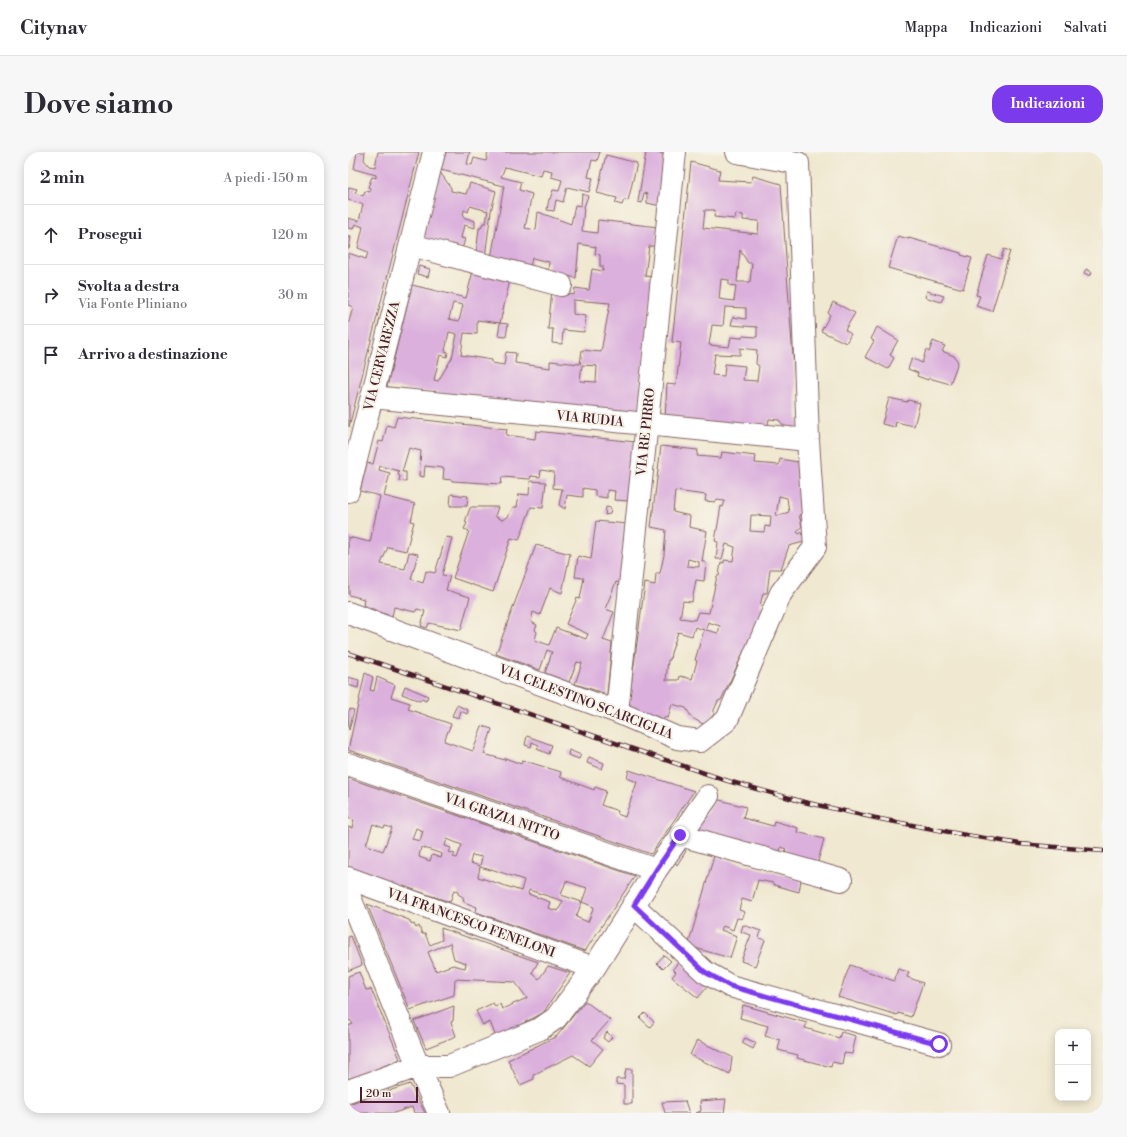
<!DOCTYPE html>
<html lang="it">
<head>
<meta charset="utf-8">
<style>
	body { margin:0; font-family:"Libre Bodoni",serif; background:#f7f7f7; color:#2b2b33 }
	.controls { position:absolute; right:12px; bottom:12px; display:grid; overflow:hidden; border-radius:8px; box-shadow:0 2px 10px #0003 }
	.controls button { width:36px; height:36px; display:grid; place-items:center; padding:0; border:0; border-bottom:1px solid #e1e1e2; background:#fff; color:#2b2b33; font:20px sans-serif }
	.scale { position:absolute; left:12px; bottom:10px; width:58px; box-sizing:border-box; padding-left:4px; border:2px solid #4a1f2b; border-top:0; font-size:11px; line-height:14px; white-space:nowrap; color:#4a1f2b; -webkit-text-stroke:3px #f7f3e8; paint-order:stroke }
	.stop { position:absolute; width:12px; height:12px; margin:-9px; border:3px solid #7c3aed; border-radius:50%; background:#fff }
	.stop.end { background:#7c3aed; border-color:#fff; box-shadow:0 1px 4px #0008 }
	.list { margin:0; padding:0; list-style:none }
	h2 { display:flex; justify-content:space-between; align-items:center; height:52px; margin:0; padding:0 16px; font-size:17px }
	h2 small { font-size:13px; font-weight:400; color:#7c7c81 }
	.list li { display:grid; grid-template-columns:26px 1fr auto; gap:12px; align-items:center; box-sizing:border-box; height:60px; padding:0 16px; border-top:1px solid #e1e1e2 }
	.list b { display:block; font-size:15px; white-space:nowrap }
	.list p { margin:0; font-size:13px; white-space:nowrap; color:#7c7c81 }
	.list em { font-size:13px; font-style:normal; color:#7c7c81 }
	.icon { flex:none; width:22px; height:22px; fill:none; stroke:currentColor; stroke-width:2; stroke-linecap:round; stroke-linejoin:round }
	.map { position:relative; flex:none; width:755px; height:961px; overflow:hidden; border-radius:16px }
	header { display:flex; align-items:center; gap:24px; box-sizing:border-box; height:56px; padding:0 20px; background:#fff; border-bottom:1px solid #e1e1e2 }
	header strong { font-size:19px }
	nav { display:flex; gap:22px; margin-inline-start:auto; font-size:14px }
	.intro { display:flex; align-items:center; justify-content:space-between; box-sizing:border-box; height:96px; padding:0 24px }
	h1 { margin:0; font-size:28px }
	.button { padding:10px 18px; border-radius:16px; background:#7c3aed; color:#fff; font-size:14px; font-weight:700 }
	main { display:flex; gap:24px; padding:0 24px }
	aside { flex:1; background:#fff; border-radius:16px; box-shadow:0 2px 10px #0003 }
	.map>svg:first-child { display:block }
	.building { fill:#dbb0dd; fill-rule:evenodd }
	.lines { fill:none; stroke-linecap:round; stroke-linejoin:round }
	.minor-casing { stroke:#846565; stroke-width:24 }
	.minor { stroke:#fff; stroke-width:22 }
	.rail-casing { stroke:#4a1f2b; stroke-width:4.5 }
	.rail { stroke:#f7f3e8; stroke-width:3; stroke-dasharray:9; stroke-linecap:butt }
	.route { stroke:#7c3aed; stroke-width:5 }
	.labels { text-anchor:middle; dominant-baseline:central; stroke-width:4; stroke-linejoin:round; paint-order:stroke }
	.street-label { font-size:13px; fill:#4a1f2b; stroke:#f7f3e8 }
</style>
</head>
<body>
<header>
<strong>Citynav</strong>
<nav><a>Mappa</a><a>Indicazioni</a><a>Salvati</a></nav>
</header>
<div class="intro"><h1>Dove siamo</h1><a class="button">Indicazioni</a></div>
<main>
<aside>
<h2>2 min<small>A piedi · 150 m</small></h2>
<ul class="list">
<li><svg class="icon" aria-label="ahead" viewBox="0 0 24 24"><path d="M12 20V5M6 11l6-6 6 6"/></svg><div><b>Prosegui</b></div><em>120 m</em></li>
<li><svg class="icon" aria-label="right" viewBox="0 0 24 24"><path d="M7 20v-9h11M14 6l5 5-5 5"/></svg><div><b>Svolta a destra</b><p>Via Fonte Pliniano</p></div><em>30 m</em></li>
<li><svg class="icon" aria-label="arrive" viewBox="0 0 24 24"><path d="M6 21V4h12l-3 4 3 4H6"/></svg><div><b>Arrivo a destinazione</b></div></li>
</ul>
</aside>
<div class="map">
<svg width="755" height="961" viewBox="0 0 755 961">
	<rect width="100%" height="100%" fill="#f7f3e8"/>
	<filter id="ink" filterUnits="userSpaceOnUse"><feTurbulence type="fractalNoise" baseFrequency=".025" numOctaves="2"/><feDisplacementMap in="SourceGraphic" scale="8" xChannelSelector="R" yChannelSelector="G"/><feConvolveMatrix kernelMatrix="1 2 1 2 8 2 1 2 1" color-interpolation-filters="sRGB"/></filter>
	<filter id="wash" filterUnits="userSpaceOnUse"><feTurbulence type="fractalNoise" baseFrequency=".012" numOctaves="4" result="noise"/><feDisplacementMap in="SourceGraphic" scale="16" xChannelSelector="R" yChannelSelector="G"/><feGaussianBlur stdDeviation="0.9" result="paint"/><feColorMatrix in="noise" values="0 0 0 0 0 0 0 0 0 0 0 0 0 0 0 0 0 1.4 0 .05"/><feComposite in="paint" operator="in"/></filter>
	<g filter="url(#wash)">
		<rect width="100%" height="100%" fill="#f0e8d0"/>
		<g id="blocks">
			<path class="building" d="M9,0H17L16,8L21,14L27,15L30,0H71L1,275L0,173L5,155L0,153V101L18,107L20,100L10,96L15,75L7,72L5,77L0,76V66L11,69L15,52L0,48V38L1,35L9,37L7,41L15,44L17,39L22,40V36L20,35L24,25L28,26V23L6,17Z
				M98,0H122L119,12L124,13L126,6L138,9L140,0H252L249,9L244,8L240,25L245,26L241,40L219,35L215,50L208,48L206,59L199,58L201,47H202L205,38L211,39L214,28L203,25L204,19L195,17L193,24L157,15L153,25L173,30L171,38L184,42L177,76L188,78L190,60L223,72L227,53L233,54L234,42L240,44L236,55L234,79L249,81L250,68L310,75L308,94H301L297,124L305,125L290,265L39,235L64,133L118,146L125,119L162,128L152,171L129,168V182L116,181L113,203L144,208V211L156,213L158,200L168,201L167,211L202,216V209L232,212L234,198L253,200L262,151L225,148V162L238,164L236,180L215,178L214,192L204,191L205,177H200L204,139L226,143L227,136L241,138L244,117L255,119V114H252V103L247,102L248,95L231,92L228,126L200,119L201,110L184,106L182,115L143,106L156,34L93,18ZM105,151L115,153L111,169L101,167ZM101,180L109,182L104,206L90,229L86,228L92,203L99,205L100,200L97,199ZM234,213L249,214L248,230L232,229Z
				M298,0H306L318,3L313,54L299,51V42L296,41L294,51L290,50Z
				M258,3L289,11L280,49L276,48L274,53L267,51L269,46L249,41Z
				M343,10L372,18L370,28L403,30L405,24L433,32L443,179L450,266L453,276L439,275L435,273L431,268L421,267L419,279L317,267L319,232L328,233L333,191L324,190ZM357,58H367L366,65L387,67L388,62L395,63V68L411,69L410,82L355,76ZM392,98L400,111H404L402,130H389ZM373,127L381,128V133L388,134L386,149L371,147ZM377,155L398,156V167L385,165L383,173L409,175V185L394,184L393,186L383,185L381,195L361,193L364,173L375,174ZM392,196L409,198L408,212L411,214L409,229L395,228L397,214L377,212L376,224L364,223L367,202L392,203Z
				M92,20L103,36V39L118,42L122,31L148,39L143,59L137,105L128,103L131,76H133L135,71H138L140,59L122,54L120,60L116,58L115,65L127,69V76L116,73L113,86L117,87L114,97L75,89Z
				M0,84L3,85L1,97H0Z
				M550,84L561,87V86L613,101V103L624,106L615,137L540,116Z
				M656,97L662,99L644,159L628,154L632,144L628,143L640,103L653,107Z
				M71,114L82,117L80,125L69,122Z
				M738,117L744,120L742,124L736,121Z
				M579,139L596,144L593,150L577,145Z
				M485,150L507,161L497,178L503,182L498,191L473,179L482,163L480,161Z
				M152,171L160,172L158,185L150,184Z
				M529,175L550,188L542,203L546,206L540,217L517,205L526,189L523,187Z
				M585,189L597,194L594,199L606,204L610,210L602,232L581,226L580,228L569,224L570,221L560,217L564,206L574,211L578,198L581,200Z
				M541,246L559,250L560,248L572,251L566,274L548,270L547,275L534,272Z
				M49,265L159,277L158,283L187,287L188,279L287,290L281,349L266,348L267,339L259,338V346L247,344V338L235,336V345L219,343L217,357L211,353L214,337L205,336L206,320L193,318L192,325L183,324L182,327L154,325L153,332L104,329V328L95,327L96,316L77,314L76,325L71,324L73,299L61,296L54,320H58V330L51,329L52,324L50,323L51,319L32,314L31,318L42,321L36,344L67,352L63,369L66,370L58,399L40,395L33,412L57,417L61,400L70,402L63,427L75,431L78,419L87,421L98,385L104,386L94,423L102,424L98,438L122,445L113,478L81,471L79,476L73,474L77,459L69,457L67,460L46,455L44,465L15,453L16,447L1,443L0,385L22,390L32,344L12,339L19,311L25,312L31,289L35,290L39,273L46,275Z
				M313,294L350,298L349,304L373,306L374,300L408,304L407,311L431,313L432,307L456,311L457,361L451,363L454,374L449,380L451,382L458,378L459,389L441,394L433,417H422L419,441H415L412,454L416,455L384,525L373,548L370,549L366,558V562L359,571L355,572L344,566L338,556L324,552L320,566L316,565L315,567L284,556L281,550L297,431L307,433L308,421H312L316,403L318,378L303,375ZM327,339L358,343L357,349L368,350V348L377,349L375,355L373,354L367,389L370,390L368,407H374L378,392L387,395L385,409L376,408V411L373,410L371,424H369L361,461L350,460L347,468L332,466L335,449L344,450L348,428L356,429L358,411L354,409L359,379L341,375L342,364L325,360ZM431,344L439,346L441,360L428,364ZM403,363L423,364L422,375L417,374L416,380L402,379ZM340,407L351,410V415L339,414ZM360,470L372,474L370,481L358,478ZM347,475L356,478L347,508L349,509L344,527L332,524L331,528H318L320,508H322L323,501L330,480L344,484Z
				M182,329L198,330L195,356L183,355L171,388L163,386L145,440L105,426L121,379L116,377L119,371L117,370L122,356L124,355H150L147,364L154,368L160,365L165,355H169L171,342L181,343Z
				M103,342L120,344L119,354H102Z
				M258,355L263,356L262,362L257,363Z
				M248,369L279,372L272,431L268,430L257,457L266,460L255,488L264,491L259,542L227,532L234,511L229,510L221,530L197,521L204,500L199,498L192,518L148,502L188,393L222,402L214,441L202,436L192,463L185,460L183,470L189,473L187,478L189,480L187,488L201,493L208,476L238,487L240,482L218,472L229,446L232,447L236,426L227,425L230,404L243,407Z
				M17,521L25,525L22,538L26,539L29,525L47,533L43,545L62,551L60,557L103,572L96,589L125,599L134,574L144,577L136,602L157,608V606L173,612L174,608L213,620L212,625L246,638L247,635L258,639L253,653L270,659L269,662L277,665L289,630L279,626L281,618L346,639L303,702L0,598Z
				M0,525L11,528L10,536L0,533Z
				M57,534L80,544L78,549L73,547L72,549L54,542Z
				M109,553L120,558L119,562L113,559L111,566L104,564Z
				M2,557L6,558L1,578L0,561Z
				M179,584L204,593L201,602L189,597L191,593L184,590L183,595L177,593Z
				M221,598L233,603L231,607L220,603Z
				M241,605L256,611L254,617L239,611Z
				M0,626L287,724L237,799L128,760L129,755L116,750L115,745L110,742V739L106,738L102,750L0,716V675L4,676L6,668L0,666ZM25,672L36,676L37,674L44,676L35,699L18,693ZM68,676L75,679L72,689L64,687ZM99,687L114,693L109,706L105,705L107,702L101,700L103,696L97,694ZM73,695L94,702L93,706L84,703L82,709L71,705ZM124,703L134,705L132,714L122,711ZM132,715L143,718V717L176,728L173,739L130,725ZM218,729L239,736L234,750L213,743ZM181,738L215,749L210,759L200,756L202,750L180,742ZM234,750L246,755L240,770L228,765Z
				M368,647L398,655L395,666L425,674L426,669L450,676L449,680L476,687L469,713L436,704L438,697L433,695L429,709L345,681Z
				M336,697L338,699L329,713L327,710Z
				M366,704L453,728L451,740L426,733L425,731L410,728L404,750L394,747L391,758L397,760L394,767L389,766L385,778L375,774L373,778L389,784L382,806L340,794Z
				M19,752L61,768L64,773L66,772L68,776L71,774L74,782H77L82,793L94,788L93,776L190,810L184,821L191,827L200,814L222,821L195,861L148,885L142,870L135,873L128,859L145,851L147,854L152,852L154,857L179,846L167,830L107,827L106,843L62,858ZM102,791L106,807L118,811L117,816L105,813L88,819L80,800Z
				M395,773L413,779L411,786L417,788L407,814L393,809L403,783L393,780Z
				M3,784L14,813L0,819V785Z
				M316,803L323,809L315,817L309,811Z
				M331,809L360,834L350,846L324,825L328,820L325,817Z
				M502,813L546,829L550,817L561,820L559,825L575,831L563,865L550,861L549,863L490,845Z
				M11,820L18,838L23,837L52,907L15,923L0,927V874L5,872L2,868L0,869V824Z
				M237,849L262,868L244,888L255,897L241,914L225,903L185,923L186,927L172,933L160,908L209,884Z
				M395,853L459,871L457,876L491,886L493,880L508,884L504,902L496,901L494,912L484,910L483,915L449,906L450,903L430,898L432,888L417,884L420,874L392,866Z
				M106,854L105,869L103,870L108,884L78,896L66,869Z
				M297,861L306,870L302,875L292,866Z
				M259,880L264,885L260,890L255,886Z
				M397,886L408,891L405,897L394,891Z
				M349,888L384,905L382,922L342,903Z
				M278,917H284V952H276V933L268,932V927H276Z
				M62,932L77,961H66L64,955L46,961H1L0,959V952Z
				M378,947L376,961H348L353,959L352,949Z
				M337,949L341,961H317L314,950Z"/>
		</g>
	</g>
	<g filter="url(#ink)">
		<use href="#blocks" fill-opacity="0" stroke="#846565" stroke-width="1"/>
		<g class="lines">
			<defs>
				<path id="minor" d="M63,93L213,133
					M24,245L460,288
					M0,339L86,0
					M0,461L269,560L329,586L352,589L379,568L433,441L467,395L460,288L450,11L389,0
					M269,560L327,0
					M0,612L308,718
					M332,683L493,728
					M0,726L246,816
					M0,741L70,914L91,961
					M285,753L357,820L382,834L591,892
					M0,939L70,914H101L192,877L208,866L246,816L308,718L360,644"/>
			</defs>
			<use href="#minor" class="minor-casing"/>
			<use href="#minor" class="minor"/>
			<defs>
				<path id="rail" d="M0,501L380,629L456,650L532,667L612,682L672,692L755,699"/>
			</defs>
			<use href="#rail" class="rail-casing"/>
			<use href="#rail" class="rail"/>
		</g>
	</g>
	<g class="lines" filter="url(#ink)">
		<path class="route" d="M332,683L308,718L286,753L357,820L382,834L591,892"/>
	</g>
	<g class="labels">
		<g class="street-label">
			<text transform="translate(34 204) rotate(-76)">VIA CERVAREZZA</text>
			<text transform="translate(242 267) rotate(6)">VIA RUDIA</text>
			<text transform="translate(298 280) rotate(-84)">VIA RE PIRRO</text>
			<text transform="translate(238 550) rotate(21)">VIA CELESTINO SCARCIGLIA</text>
			<text transform="translate(154 665) rotate(19)">VIA GRAZIA NITTO</text>
			<text transform="translate(123 771) rotate(20)">VIA FRANCESCO FENELONI</text>
		</g>
	</g>
</svg>
<div class="controls">
<button>+</button>
<button>−</button>
</div>
<div class="scale">20 m</div>
<div class="stop" style="left:591px;top:892px"></div>
<div class="stop end" style="left:332px;top:683px"></div>
</div>
</main>
</body>
</html>
